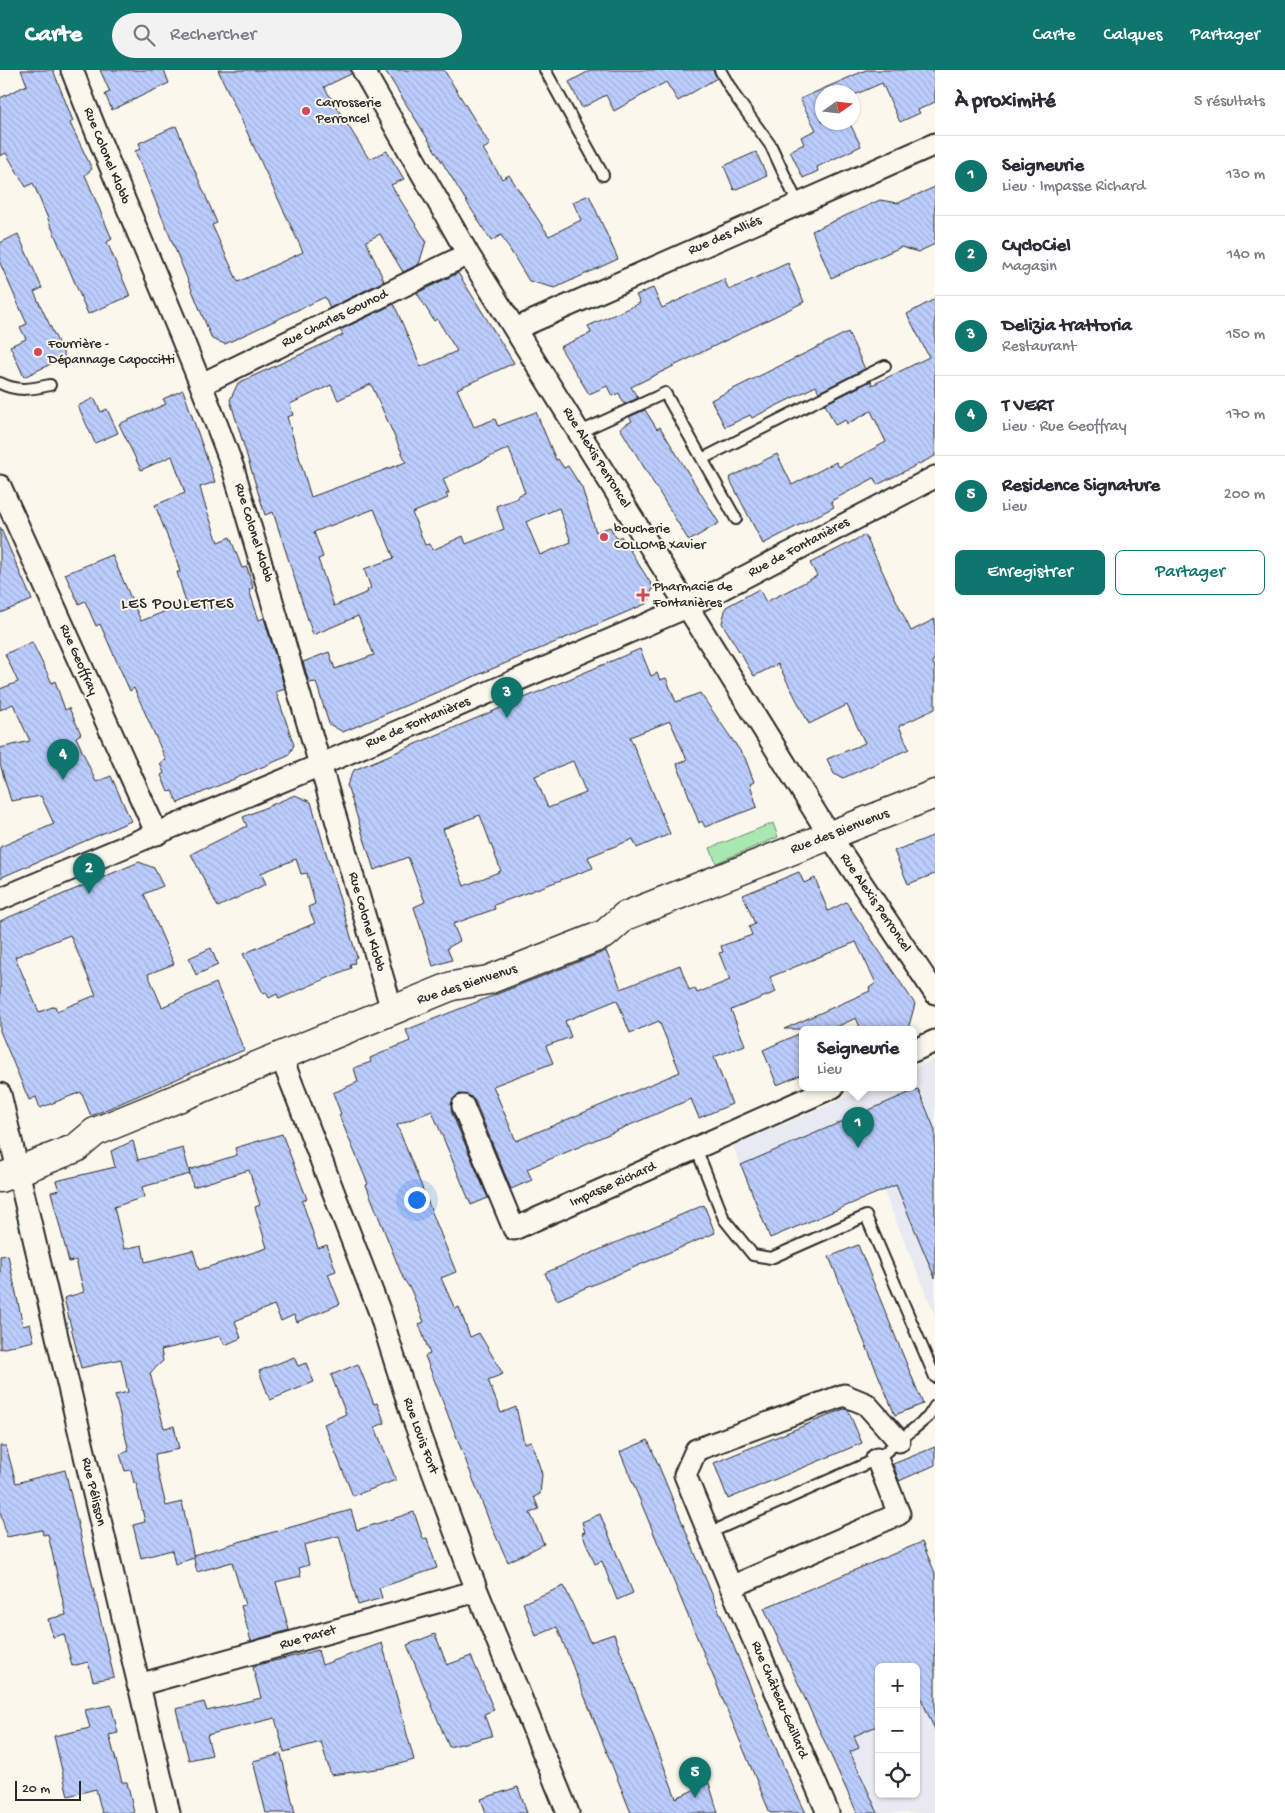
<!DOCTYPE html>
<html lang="fr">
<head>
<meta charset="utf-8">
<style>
	body { margin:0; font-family:"Gochi Hand",sans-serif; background:#f2f2f3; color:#2b2b33 }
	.controls { position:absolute; right:15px; bottom:15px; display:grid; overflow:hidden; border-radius:8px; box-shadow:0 1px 4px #0004 }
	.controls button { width:45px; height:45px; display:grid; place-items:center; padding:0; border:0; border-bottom:1px solid #e1e1e2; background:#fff; color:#2b2b33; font:25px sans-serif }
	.compass { position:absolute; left:815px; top:15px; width:45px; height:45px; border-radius:50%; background:#fff; box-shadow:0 1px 4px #0004; rotate:76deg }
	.scale { position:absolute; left:15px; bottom:12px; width:66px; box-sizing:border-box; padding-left:5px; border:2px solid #2b2b2b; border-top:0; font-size:14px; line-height:18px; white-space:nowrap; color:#2b2b2b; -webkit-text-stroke:4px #fbf7ec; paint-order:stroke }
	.you { position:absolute; left:416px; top:1129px; width:18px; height:18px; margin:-12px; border:4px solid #fff; border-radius:50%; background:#1a73e8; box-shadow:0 0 0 8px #1a73e833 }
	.badge { display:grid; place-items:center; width:32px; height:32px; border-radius:50%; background:#0f766e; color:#fff; font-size:16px; font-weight:700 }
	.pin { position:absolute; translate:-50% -41px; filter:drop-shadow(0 1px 2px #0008) }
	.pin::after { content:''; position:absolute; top:26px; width:18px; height:15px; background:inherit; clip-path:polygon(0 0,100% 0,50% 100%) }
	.popup { position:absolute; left:799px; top:956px; width:118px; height:65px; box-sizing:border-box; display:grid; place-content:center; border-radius:8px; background:#fff; filter:drop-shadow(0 1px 4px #0005); font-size:16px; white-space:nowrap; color:#7c7c81 }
	.popup b { font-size:19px; color:#2b2b33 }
	.popup::after { content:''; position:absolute; left:50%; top:100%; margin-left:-10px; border:10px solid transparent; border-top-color:#fff }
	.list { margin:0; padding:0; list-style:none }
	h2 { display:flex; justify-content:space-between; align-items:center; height:65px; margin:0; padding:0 20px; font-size:21px }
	h2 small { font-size:16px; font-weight:400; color:#7c7c81 }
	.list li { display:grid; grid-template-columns:32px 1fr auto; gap:15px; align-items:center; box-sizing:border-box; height:80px; padding:0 20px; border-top:1px solid #e1e1e2 }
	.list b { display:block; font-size:19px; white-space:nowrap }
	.list p { margin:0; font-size:16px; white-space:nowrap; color:#7c7c81 }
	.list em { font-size:16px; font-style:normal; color:#7c7c81 }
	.actions { display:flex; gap:10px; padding:15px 20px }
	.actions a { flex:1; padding:11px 0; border:1px solid #0f766e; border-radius:8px; text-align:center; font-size:18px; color:#0f766e }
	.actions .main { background:#0f766e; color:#fff }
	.icon { flex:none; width:28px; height:28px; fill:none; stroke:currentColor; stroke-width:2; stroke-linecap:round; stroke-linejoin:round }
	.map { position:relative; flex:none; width:935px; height:1743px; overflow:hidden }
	header { display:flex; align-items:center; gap:30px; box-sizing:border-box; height:70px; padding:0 25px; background:#0f766e; color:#fff }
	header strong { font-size:24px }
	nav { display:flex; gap:28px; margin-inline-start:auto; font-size:18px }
	.search { width:350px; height:45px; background:#f2f2f3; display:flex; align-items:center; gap:12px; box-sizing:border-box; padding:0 18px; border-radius:28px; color:#7c7c81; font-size:19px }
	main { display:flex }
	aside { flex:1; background:#fff }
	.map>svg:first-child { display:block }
	.built { fill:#e8eaf1; fill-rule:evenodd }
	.green { fill:#a9e8b0; stroke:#6a8a6e }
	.building { fill:url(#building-back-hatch); stroke:#2b2b2b; fill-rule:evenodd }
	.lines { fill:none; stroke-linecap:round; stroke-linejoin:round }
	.lane-casing { stroke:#2b2b2b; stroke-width:14 }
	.street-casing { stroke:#2b2b2b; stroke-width:25 }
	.secondary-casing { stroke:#2b2b2b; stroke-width:31 }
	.lane { stroke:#fbf7ec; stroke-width:10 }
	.street { stroke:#fbf7ec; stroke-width:21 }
	.secondary { stroke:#fbf7ec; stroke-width:28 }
	.poi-dot { fill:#d1495b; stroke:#fbf7ec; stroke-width:2 }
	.labels { text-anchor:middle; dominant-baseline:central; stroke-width:4; stroke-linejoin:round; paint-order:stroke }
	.poi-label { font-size:14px; fill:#2b2b2b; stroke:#fbf7ec; text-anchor:start }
	.street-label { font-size:14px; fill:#2b2b2b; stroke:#fbf7ec }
	.quarter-label { font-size:16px; letter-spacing:1px; fill:#2b2b2b; stroke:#fbf7ec }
</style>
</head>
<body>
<header>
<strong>Carte</strong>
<div class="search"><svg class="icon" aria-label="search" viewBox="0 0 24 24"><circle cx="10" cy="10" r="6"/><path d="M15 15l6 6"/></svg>Rechercher</div>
<nav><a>Carte</a><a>Calques</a><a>Partager</a></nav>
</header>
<main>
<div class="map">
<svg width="935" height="1743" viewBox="0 0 935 1743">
	<defs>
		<pattern id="building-back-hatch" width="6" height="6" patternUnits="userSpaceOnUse" patternTransform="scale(1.25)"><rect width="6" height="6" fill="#bccdfd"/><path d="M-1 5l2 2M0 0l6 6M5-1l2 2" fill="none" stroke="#a2b0d9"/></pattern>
	</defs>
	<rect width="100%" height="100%" fill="#fbf7ec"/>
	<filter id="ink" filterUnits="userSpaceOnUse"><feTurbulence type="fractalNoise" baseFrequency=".02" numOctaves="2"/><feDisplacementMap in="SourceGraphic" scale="10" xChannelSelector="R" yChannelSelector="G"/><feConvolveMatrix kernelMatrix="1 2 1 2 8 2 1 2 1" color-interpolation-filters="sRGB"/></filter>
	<g filter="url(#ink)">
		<path class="built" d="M935,989V1245L883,1120L770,1168L733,1076L870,1017H913V998Z
			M922,1472L935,1503V1743H857L764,1538ZM879,1597H916V1724H879Z"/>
		<path class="green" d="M773,753L778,767L716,793L710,778Z"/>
		<path class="building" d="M21,0H53L73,51L70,53L92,99L85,105L112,169L107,172L130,226L88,244L33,113L26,117L6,83L0,86V28L27,15Z
			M100,0H164L169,13L112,40L105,24L110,22Z
			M218,0H351V4L324,17L369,89L387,81L404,109L391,115L426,171L419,194L403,202L380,164L366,171L384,211L330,238L325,227L225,274L212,269L135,81L141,79L139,73L176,56L217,153L212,155L238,212L303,182Z
			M385,0H444L490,75L483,79L502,109L509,105L549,166L581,150L573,132L589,125L618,189L555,218L529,211L501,165L491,171Z
			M591,0H713L717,8L678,31L666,12L614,41L606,25L582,38L569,12Z
			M866,0H935V32L918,40L920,43L900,52L882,13L852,26V22H822V52H849L861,76L817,97L818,101L803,108L790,81L804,74L801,67L816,60L800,29Z
			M756,82L767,106L734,120L724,96Z
			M935,117V174L918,182L901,177L831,208L812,161L880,130L898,133Z
			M18,164L42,218L34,222L65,287L24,307L10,276L26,269L20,257L27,254L0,193V173Z
			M788,193L804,232L631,317L638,328L624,334L619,323L612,326L607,316L589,324L560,277L591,263L588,256L640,233L636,225L653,218L662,238L724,209L729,220Z
			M458,203L514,293L457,319L474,357L495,349L498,356L536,342L556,390L558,389L564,398L568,396L582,418L596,462L610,457L617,469L621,466L653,517L648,533L343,662L329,654L316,612L309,613L303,592L329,582L335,599L374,585L358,546L313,565L273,442L265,445L230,330L238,313L343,265L340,260L394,234L421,297L457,281L437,249L434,251L417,223ZM371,314L406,392L311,427L287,347L293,345L290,334L331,315L338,330ZM509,378L525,423L518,425V428L496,436L504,459L466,474L463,466L433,480L430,474L425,475L412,443L448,428L446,424L449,423L443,409ZM559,438L571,472L540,485L526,452ZM374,439L394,488L364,499L371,518L367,520L368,522L334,536L318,489L323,487L314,462Z
			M935,229V386L877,415L874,408L831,431L834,437L763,474L729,408L777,384L792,415L836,392L839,397L886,372L871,341L847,354L846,350L835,355L825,334L871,311L872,315L929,287L907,244Z
			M848,262L865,299L819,322L816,316L752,348L750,345L725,357L711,330Z
			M183,320L215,412L200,417L204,432L218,472L230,467L242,498L247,497L253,518L249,520L259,550L264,548L285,619L276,622L294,675L288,686L178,733L172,721L168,722L161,705L164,703L160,693L166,690L134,618L130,621L100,554L96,556L85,531L79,534L65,504L112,485L141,551L186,533L177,502H180L177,491L155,435L185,423L172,386L141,400L119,354L166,334L163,329Z
			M94,328L101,342L107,339L118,363L95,373L78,336Z
			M645,340L657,359L660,357L719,453L689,471L620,358L632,351L629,347Z
			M0,457L32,530L0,543Z
			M865,465L911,561L935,549V589L932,591L935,597V639L899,656L909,679L843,708L834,704L827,689L865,673L847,635L809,654L778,594L754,606L722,553L726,537L759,519L766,532L817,506L810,493Z
			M32,572L52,613L55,611L65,640L69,638L81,664L76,667L96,712L111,706L131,751L0,808V777L54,754L41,726L11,731L0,694V678L30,671L13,634L0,640V619L18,612L5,584Z
			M640,579L651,606L657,603L660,610L666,608L676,632L700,623L745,688L754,712L750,714L757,737L705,757L702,751L699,753L677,694L687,690L670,651L630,667L670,764L637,778L633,769L588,787L593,798L494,835L495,839L453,854L460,871L447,878L452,890L433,896L414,837L425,832L408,787L374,800L347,715L354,700ZM573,691L586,723L548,738L535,706ZM480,745L501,801L464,816L443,759Z
			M295,725L311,732L357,887L354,889L355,893L350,894L351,898L279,929L277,924L269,928L266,922L263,923L243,884L315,853L308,837L315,834L307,803L301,804L296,789L261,803L266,814L218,837L191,784L247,756L243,747Z
			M935,765V804L908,814L894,781Z
			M139,792L154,798L163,816L144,824L174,894L148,904L162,937L216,913L244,980L91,1046L81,1022L40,1038L36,1027L29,1030L0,961V851ZM70,865L96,925L57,941L55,936L39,942L15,887Z
			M799,802L804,813L815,808L828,841L846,832L855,845L915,934L908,959H861L856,948L832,959H784L870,921L869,918L876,913L856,872L770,907L776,922L731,940L745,975L714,987L732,1034L699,1048L691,1029L527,1099L532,1110L511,1119L475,1031L470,1026L459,1024L453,1029L451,1041L488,1128L471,1135L432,1041L397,1055L456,1202L441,1208L455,1239L459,1237L470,1267L479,1263L503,1304L488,1310L501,1343L516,1337L524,1373L531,1371L542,1404L540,1424L534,1427L539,1439L530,1443L544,1474L508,1492L492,1458L425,1286L430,1284L419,1254L424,1252L411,1220L403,1208L366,1115L368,1114L339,1045L341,1044L333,1023L358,1012L354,998L371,992L370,988L410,971L406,960L606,881L621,919L680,895L689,920L695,918L697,923L730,910L719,883L723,882L721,876L752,865L749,857L755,854L743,825ZM617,930L630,963L659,951L680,1002L516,1071L493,1016L553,993L546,976L571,967L565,951Z
			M211,878L218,895L196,905L189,888Z
			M803,962V1004L777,1015L763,980Z
			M918,1019L935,1060V1208L896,1115L770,1168L741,1095Z
			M282,1064L307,1129L302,1131L318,1178L327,1175L336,1201L328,1204L340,1234L297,1252L294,1245L281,1251L274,1235L235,1251L241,1268L225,1275L220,1266L161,1280L163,1291L150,1303L164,1358L174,1356L179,1379L155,1384L156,1394L166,1436L182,1432L194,1488L175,1494L172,1480L141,1488L133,1455L145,1452L136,1413H134L131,1400L125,1401L120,1384L129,1381L115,1325L128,1322L121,1289L81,1298L64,1228L84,1222L76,1190L69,1192L51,1122L59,1120L56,1111L115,1097L111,1081L133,1071L138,1090L183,1078L190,1104L142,1117L144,1127L114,1137L124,1179L142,1175L145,1192L193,1180L199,1200L267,1178L255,1137L260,1135L249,1100L193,1117L189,1100L237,1085L235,1078Z
			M704,1135L715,1163L557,1230L545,1203Z
			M858,1175L923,1334L895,1345L829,1187Z
			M8,1185L23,1256L30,1254L34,1271L0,1279V1186Z
			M294,1287L298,1296L306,1293L314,1312L270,1330L259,1301Z
			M358,1294L374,1334L377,1333L385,1353L375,1357L396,1410L353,1426L324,1354L346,1344L331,1305Z
			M844,1339L848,1340L862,1373L728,1429L714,1393Z
			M648,1370L785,1700L806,1743H770L620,1382Z
			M0,1376H6L16,1413L65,1400L114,1607L93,1611L88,1592L72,1596L64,1564L53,1567L48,1549L66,1545L48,1464L43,1465L42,1460L7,1467L0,1441Z
			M935,1377V1395L899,1411L893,1394Z
			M351,1440L357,1460L414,1442L423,1469L427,1468L437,1498L379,1518L382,1528L358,1535L339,1466L304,1475L309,1495L299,1498L301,1506L276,1512L289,1560L251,1571L241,1536L245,1535L232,1492L197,1502L193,1485Z
			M600,1444L633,1523L617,1530L602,1491L595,1494L582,1463L585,1462L582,1452Z
			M922,1472L935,1503V1660L916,1617V1597H879V1655L854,1666L859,1678L850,1682L878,1743H857L764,1538Z
			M564,1516L590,1572L614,1564L676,1728L709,1713L718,1743H631L557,1557L536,1566L523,1533Z
			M435,1564L447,1595L471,1586L494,1640L484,1644L492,1666L449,1677L407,1575Z
			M382,1573L414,1690L384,1698L331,1705L321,1672L284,1682L275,1648L207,1665L212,1685L189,1690L176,1639L204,1632L207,1641L261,1628L253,1598L258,1595L318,1580L322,1595Z
			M111,1635L118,1663L109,1665L122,1712H127L134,1743H102L96,1719L68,1726L54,1666L90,1658L85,1640Z
			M281,1684L295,1743H266L253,1691Z
			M518,1717L527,1743H486L481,1729Z"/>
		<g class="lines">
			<defs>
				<path id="lane" d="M545,0L603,105
					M720,0L735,26L771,76L798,134
					M0,313C17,322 32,319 50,315
					M580,362L665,323L736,449
					M702,389L885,296
					M696,1078L724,1149L753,1185L771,1188L866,1146L935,1307
					M709,1463L877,1389L928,1347L935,1336"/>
				<path id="street" d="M72,0C123,134 184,264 233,398L392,940
					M363,0L468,184L830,766L935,923
					M515,259L935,74
					M202,314L468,184
					M0,416L157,764
					M0,829L320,695L689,536L935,407
					M913,981L935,971
					M281,986L379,1240L412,1345L477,1521L568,1743
					M0,1024L169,1743
					M463,1036L514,1159L833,1017
					M731,1517L899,1444L877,1389
					M138,1615L477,1521
					M828,1743L731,1517L685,1405L696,1380L844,1325L866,1334L899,1371"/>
				<path id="secondary" d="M0,1108L76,1078L95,1062L452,916L488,910L605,864L625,846L935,724"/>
			</defs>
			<use href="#lane" class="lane-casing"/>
			<use href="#street" class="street-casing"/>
			<use href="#secondary" class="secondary-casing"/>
			<use href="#lane" class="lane"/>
			<use href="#street" class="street"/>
			<use href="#secondary" class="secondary"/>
		</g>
	</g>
	<g class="poi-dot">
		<circle cx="306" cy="41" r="5"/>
		<circle cx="38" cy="282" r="5"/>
		<circle cx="604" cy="467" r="5"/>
		<path d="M640.5 517.5h5v5h5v5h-5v5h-5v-5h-5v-5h5z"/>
	</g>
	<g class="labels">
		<g class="poi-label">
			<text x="316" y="33">Carrosserie<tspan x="316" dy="16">Perroncel</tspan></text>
			<text x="48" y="274">Fourrière -<tspan x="48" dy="16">Dépannage Capoccitti</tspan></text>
			<text x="614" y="459">boucherie<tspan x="614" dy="16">COLLOMB Xavier</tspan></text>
			<text x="653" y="517">Pharmacie de<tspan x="653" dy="16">Fontanières</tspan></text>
		</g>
		<g class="street-label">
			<text transform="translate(106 86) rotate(68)">Rue Colonel Klobb</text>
			<text transform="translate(725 166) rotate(-24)">Rue des Alliés</text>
			<text transform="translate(335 249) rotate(-26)">Rue Charles Gounod</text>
			<text transform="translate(596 388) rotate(58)">Rue Alexis Perroncel</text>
			<text transform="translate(253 463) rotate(73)">Rue Colonel Klobb</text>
			<text transform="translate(799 478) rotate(-28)">Rue de Fontanières</text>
			<text transform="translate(78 590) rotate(66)">Rue Geoffray</text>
			<text transform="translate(418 653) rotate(-23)">Rue de Fontanières</text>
			<text transform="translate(840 762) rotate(-21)">Rue des Bienvenus</text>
			<text transform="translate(875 833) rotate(56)">Rue Alexis Perroncel</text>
			<text transform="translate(366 852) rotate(74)">Rue Colonel Klobb</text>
			<text transform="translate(467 915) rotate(-18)">Rue des Bienvenus</text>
			<text transform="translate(613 1115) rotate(-24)">Impasse Richard</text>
			<text transform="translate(420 1366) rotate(70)">Rue Louis Fort</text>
			<text transform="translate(93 1422) rotate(77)">Rue Pélisson</text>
			<text transform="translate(308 1568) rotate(-16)">Rue Paret</text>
			<text transform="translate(779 1630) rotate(67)">Rue Château-Gaillard</text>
		</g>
		<g class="quarter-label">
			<text x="178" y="535">LES POULETTES</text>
		</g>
	</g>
</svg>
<div class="controls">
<button>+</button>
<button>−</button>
<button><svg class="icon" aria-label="locate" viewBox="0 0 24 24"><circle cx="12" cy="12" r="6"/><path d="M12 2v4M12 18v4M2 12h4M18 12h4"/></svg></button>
</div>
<svg class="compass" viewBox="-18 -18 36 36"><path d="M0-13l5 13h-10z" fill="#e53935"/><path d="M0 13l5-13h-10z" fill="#7c7c81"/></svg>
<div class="scale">20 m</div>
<div class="you"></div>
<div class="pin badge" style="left:858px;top:1078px">1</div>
<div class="popup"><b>Seigneurie</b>Lieu</div>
<div class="pin badge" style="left:89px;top:824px">2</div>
<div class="pin badge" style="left:507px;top:648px">3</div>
<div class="pin badge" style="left:63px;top:710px">4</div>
<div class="pin badge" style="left:695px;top:1728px">5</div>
</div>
<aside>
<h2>À proximité<small>5 résultats</small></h2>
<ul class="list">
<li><span class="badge">1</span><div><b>Seigneurie</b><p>Lieu · Impasse Richard</p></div><em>130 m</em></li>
<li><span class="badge">2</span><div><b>CycloCiel</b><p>Magasin</p></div><em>140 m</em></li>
<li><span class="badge">3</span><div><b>Delizia trattoria</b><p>Restaurant</p></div><em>150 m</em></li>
<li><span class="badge">4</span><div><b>T VERT</b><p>Lieu · Rue Geoffray</p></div><em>170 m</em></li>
<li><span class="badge">5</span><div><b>Residence Signature</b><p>Lieu</p></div><em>200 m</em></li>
</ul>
<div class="actions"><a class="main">Enregistrer</a><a>Partager</a></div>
</aside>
</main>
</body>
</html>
